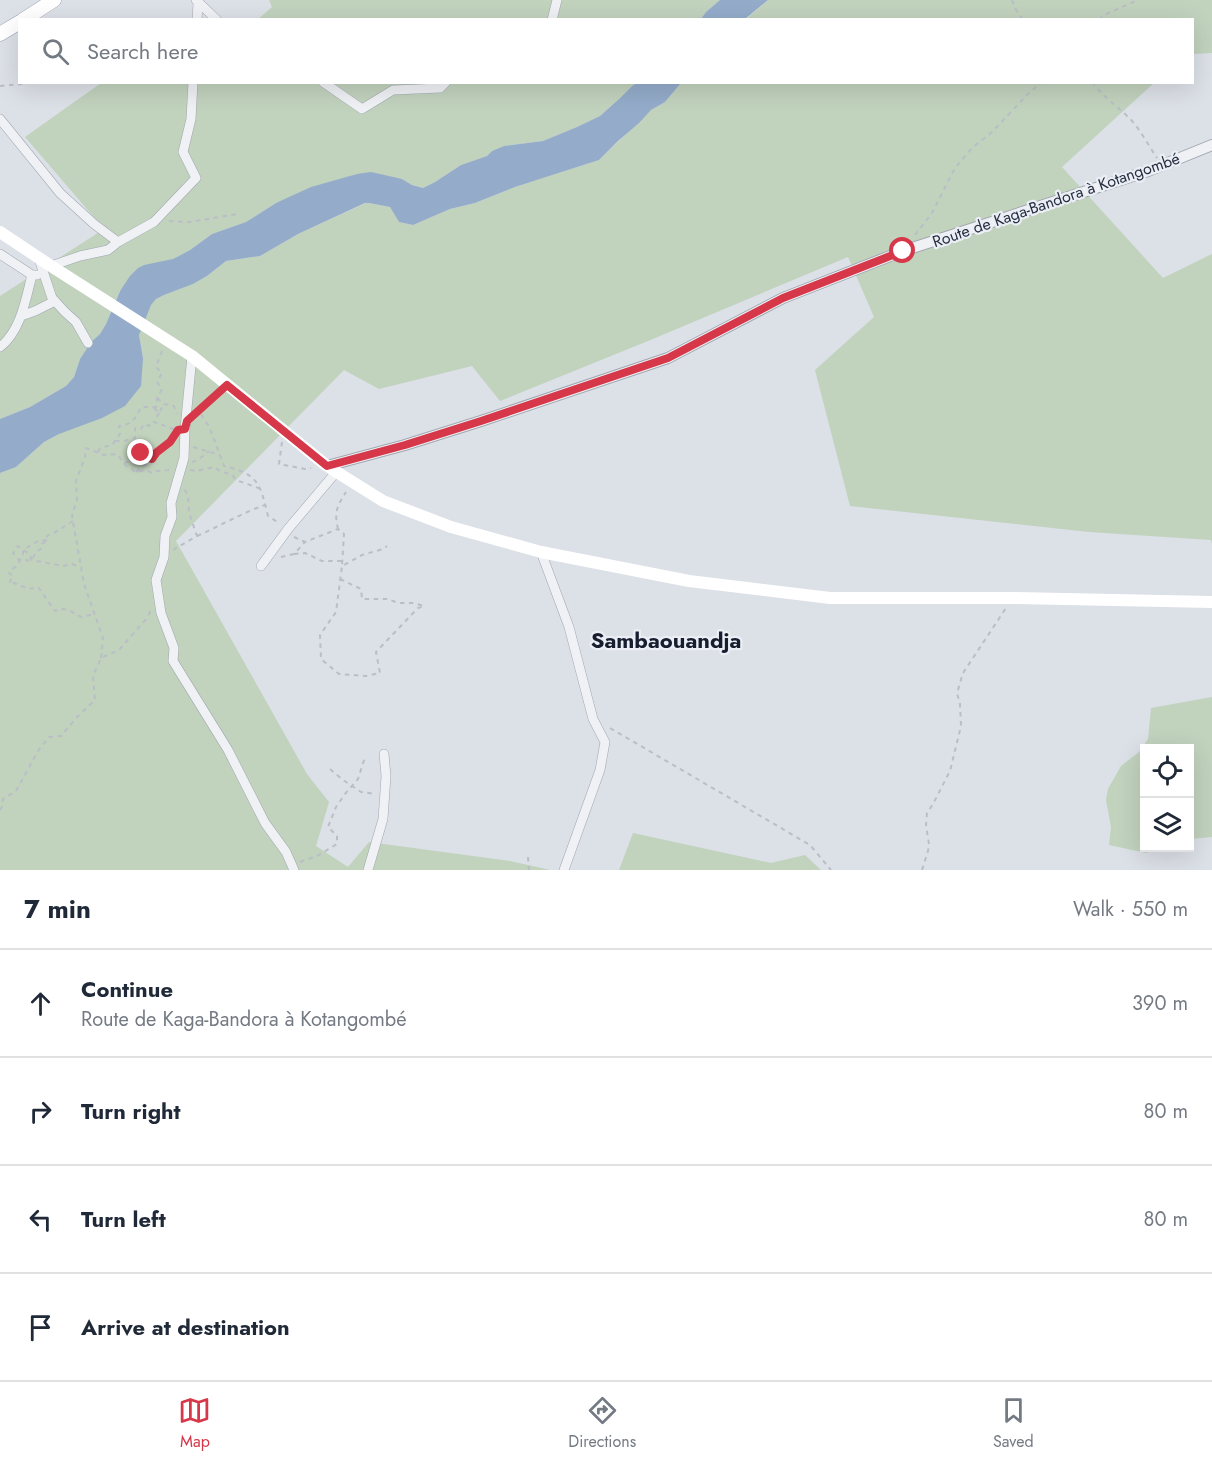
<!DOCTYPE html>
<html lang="en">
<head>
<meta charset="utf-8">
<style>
	body { margin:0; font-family:Jost,sans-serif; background:#f6f6f7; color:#1f2937 }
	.controls { position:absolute; right:18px; bottom:18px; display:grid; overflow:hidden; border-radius:0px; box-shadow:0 6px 24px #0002 }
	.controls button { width:54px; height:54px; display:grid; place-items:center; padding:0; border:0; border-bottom:2px solid #e0e1e3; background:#fff; color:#1f2937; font:30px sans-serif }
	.stop { position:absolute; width:18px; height:18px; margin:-14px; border:4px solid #d63749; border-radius:50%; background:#fff }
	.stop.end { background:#d63749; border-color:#fff; box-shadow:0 2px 6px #0008 }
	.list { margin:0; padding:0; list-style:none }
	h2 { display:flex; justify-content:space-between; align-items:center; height:78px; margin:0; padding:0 24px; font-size:26px }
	h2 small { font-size:20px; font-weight:400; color:#747a83 }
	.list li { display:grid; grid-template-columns:39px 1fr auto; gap:18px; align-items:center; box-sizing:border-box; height:108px; padding:0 24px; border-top:2px solid #e0e1e3 }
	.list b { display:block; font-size:22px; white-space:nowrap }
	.list p { margin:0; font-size:20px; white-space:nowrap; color:#747a83 }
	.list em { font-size:20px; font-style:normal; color:#747a83 }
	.icon { flex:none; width:33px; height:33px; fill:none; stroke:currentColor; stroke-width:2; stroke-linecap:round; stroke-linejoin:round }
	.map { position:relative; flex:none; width:1212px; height:870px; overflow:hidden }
	.search { position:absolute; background:#fff; box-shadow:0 6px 24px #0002; left:18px; right:18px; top:18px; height:66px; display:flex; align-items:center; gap:15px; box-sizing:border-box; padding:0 21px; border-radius:0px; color:#747a83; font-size:22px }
	.sheet { height:510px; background:#fff }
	nav { display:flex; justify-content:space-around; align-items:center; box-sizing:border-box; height:84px; border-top:2px solid #e0e1e3; background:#fff; font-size:16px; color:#747a83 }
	nav a { display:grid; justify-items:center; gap:3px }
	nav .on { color:#d63749 }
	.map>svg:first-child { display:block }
	.green { fill:#c1d2bd }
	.water { fill:#94acca }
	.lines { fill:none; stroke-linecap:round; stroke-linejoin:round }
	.minor-casing { stroke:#a1a7b1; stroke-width:10 }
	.tertiary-casing { stroke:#a1a7b1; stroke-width:12 }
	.primary-casing { stroke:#9ba4b4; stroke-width:15 }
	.path { stroke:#babec6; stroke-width:2; stroke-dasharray:4.5 4.5; stroke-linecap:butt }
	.minor { stroke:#eff1f5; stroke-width:9 }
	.tertiary { stroke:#eff1f5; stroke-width:10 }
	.secondary { stroke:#fff; stroke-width:12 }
	.primary { stroke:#fff; stroke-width:14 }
	.route { stroke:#d63749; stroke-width:8 }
	.labels { text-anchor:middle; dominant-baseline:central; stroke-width:4.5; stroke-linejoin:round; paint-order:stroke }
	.street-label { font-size:16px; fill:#252d3f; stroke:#ebeff5 }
	.district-label { font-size:22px; font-weight:bold; fill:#171e2f; stroke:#ebeff5 }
</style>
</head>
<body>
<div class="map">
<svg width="1212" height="870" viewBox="0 0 1212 870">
	<rect width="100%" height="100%" fill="#dce0e7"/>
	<path class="green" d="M269,0H720L706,12L701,20H257L272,7Z
		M768,0H1212V53L1193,54L1192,20H745Z
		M101,83H637L632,86L619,99L600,116L577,127L543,141L504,146L492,151L487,156L461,165L435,182L423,188L412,185L402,179L357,174L276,203L246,222L212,234L190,250L120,290L106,324L100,334L91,342L80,359L74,377L66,386L30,407L0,419V296L104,229L25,137Z
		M681,83H1154L1062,167L1163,278L1212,254V544L1211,540L1089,532L850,506L815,370L874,317L848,257L648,341L500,401L472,366L379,389L344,370L176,541L307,774L329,802L316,846L348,867L369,842L510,861L550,870H0V473L16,467L44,442L59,434L143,358L139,335L150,305L156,299L164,295L193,284L207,276L226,261L260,256L298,234L366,203H369L390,207L399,222L413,225L450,209L475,203L515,187L599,160L651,110L665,102Z
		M1212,697V837L1190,839V748H1144V848H1160L1146,853L1109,845L1111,827L1106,800L1108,789L1121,766L1139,752L1148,739L1151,708Z
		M633,833L771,863L805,855L821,870H619Z"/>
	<path class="water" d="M720,0H768L745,19H701L706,12Z
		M637,83H681L665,102L651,110L639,123L618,141L599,160L515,187L475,203L450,209L413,225L399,222L390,207L369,203H365L298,234L260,256L226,261L207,276L193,284L164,295L156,299L151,305L139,335L143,358L141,386L125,406L102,418L59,434L44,442L16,467L0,473V419L30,407L66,386L74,377L80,359L91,342L100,334L106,324L120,291L130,276L138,268L144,265L173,259L179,256L190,250L212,234L246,222L276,203L311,187L357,174L371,172L402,179L412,185L423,188L435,182L461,165L487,156L492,151L504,146L543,141L577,127L600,116L619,99L632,86Z"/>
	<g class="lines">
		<defs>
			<path id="minor" d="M196,0L217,20
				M197,20L198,3
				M552,20L557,0
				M323,82L362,109L393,90L440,88L446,82
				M0,119L60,193L94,224L118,242
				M0,254L32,275H37
				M39,259L52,298L65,312L76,322L88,343
				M51,266L80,256L108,250L118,242L154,222L196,178L183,152L191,119L193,82
				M21,316L35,311L55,301
				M0,347C21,331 26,298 32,275
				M192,356L185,429L184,458L171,503L172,517L165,536L164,557L156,580L161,613L174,648L173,661L228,750L265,823L286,852L294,870
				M541,552L569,627L593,719L605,742L600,770L564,870
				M261,566L288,529L337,471
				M368,870L383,819L386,776L384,754"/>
			<path id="tertiary" d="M327,466L405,445L481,421L668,358L783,298L903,251L1148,171L1212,145"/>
			<path id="primary" d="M23,20L54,0
				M0,34L20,22"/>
		</defs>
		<use href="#minor" class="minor-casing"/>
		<use href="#tertiary" class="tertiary-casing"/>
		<use href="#primary" class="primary-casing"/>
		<path class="path" d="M1012,0L1015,8L1023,20
			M1099,20L1104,15L1138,0
			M1092,82C1104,98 1120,108 1133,122C1142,133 1149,146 1157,158
			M0,86L23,84
			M169,221L190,222L237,214
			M915,235L932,213L955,168L972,148L992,132L1028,94L1042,82
			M157,398L164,404L174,406L177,414
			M154,408L159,413L164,404
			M199,410L219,391
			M159,413L154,422L176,430
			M196,413L199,410L205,421L209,426L224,466C259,474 260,484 268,516L279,523
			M115,441H124L135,438V428L141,429L144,424L149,426L154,422
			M282,442L279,464L305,469L311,468
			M193,447L220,455
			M98,452L100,448L112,445L120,434L119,426C133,424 135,419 141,407H156L157,398L162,389L157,382L162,373L156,367L162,351
			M192,462L198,460L209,451
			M124,463L131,461L133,451L142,453L144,450L150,452L152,459
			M190,470L197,471L214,467L220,471L232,475L236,480L261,489
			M136,472L152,459L157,452L170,442L175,435
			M73,521C64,526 56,533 47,536V540L42,544V548L36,552L32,560L20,561L13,553L18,546L29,554L32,560L63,566L72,564L80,567
			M338,529C334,512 337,506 346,492
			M197,536C220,526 242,513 265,505
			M294,537L305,542L338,529L344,534L342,566L362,555L383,549L387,546
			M47,540L38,541L23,550V554L17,566L12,569L9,573L13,576L10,581L11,585L14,583L29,589L38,587L55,611C65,606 72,612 81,617L95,614
			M173,550L197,536L189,513L188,495L184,489
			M294,554L305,553L322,561H342
			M281,557L294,554L305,542
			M340,579L361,589L362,599H388L398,603H413L424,606L418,608L376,652L380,673L366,676L339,674L321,659L320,635L336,612L342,566
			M101,658L103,638L84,584L72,516L77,499L76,481L85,457L86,448L104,455L117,454L126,466L136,472L146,470L152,473L156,471L170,470
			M610,728L810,845L831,870
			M330,769L343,780L361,792L376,794
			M0,810L2,807L3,799L16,791L38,751L49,737L61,736L77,717L95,700L93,676L101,658L119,650L147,618L151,610
			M528,857L529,870
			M300,862L317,856L337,844V836L328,827L336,807L345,794L358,779L365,757
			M922,870L928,851L929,844L926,825L927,813L933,804L950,771L961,726L960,704L957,693L963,673L1006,608"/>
		<use href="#minor" class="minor"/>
		<use href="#tertiary" class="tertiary"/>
		<path class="secondary" d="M0,232L51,266L192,356L327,466L383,501L451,527L541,552L689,581L830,598H1013L1212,602"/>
		<use href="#primary" class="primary"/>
	</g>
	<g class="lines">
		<path class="route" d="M141,453L144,450L150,452L152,459L157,452L170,442L178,430L185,429L187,421L227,385L327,466L405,445L481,421L668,358L783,298L903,251"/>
	</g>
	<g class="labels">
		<g class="street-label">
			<text transform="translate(1056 200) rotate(-19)">Route de Kaga-Bandora à Kotangombé</text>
		</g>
		<g class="district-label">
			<text x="666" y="640">Sambaouandja</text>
		</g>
	</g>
</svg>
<div class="controls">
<button><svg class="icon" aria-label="locate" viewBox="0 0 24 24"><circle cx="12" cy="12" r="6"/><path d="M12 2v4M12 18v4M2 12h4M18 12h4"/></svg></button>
<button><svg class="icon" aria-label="layers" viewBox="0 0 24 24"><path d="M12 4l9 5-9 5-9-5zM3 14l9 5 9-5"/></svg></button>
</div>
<div class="stop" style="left:903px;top:251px"></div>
<div class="stop end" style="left:141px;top:453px"></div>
<div class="search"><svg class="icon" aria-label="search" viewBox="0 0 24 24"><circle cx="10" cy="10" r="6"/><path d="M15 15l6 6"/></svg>Search here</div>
</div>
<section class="sheet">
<h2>7 min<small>Walk · 550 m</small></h2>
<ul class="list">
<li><svg class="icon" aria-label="ahead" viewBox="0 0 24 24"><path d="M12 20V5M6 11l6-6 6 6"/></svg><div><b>Continue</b><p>Route de Kaga-Bandora à Kotangombé</p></div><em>390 m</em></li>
<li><svg class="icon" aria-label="right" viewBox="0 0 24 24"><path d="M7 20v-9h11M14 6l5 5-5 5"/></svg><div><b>Turn right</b></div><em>80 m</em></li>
<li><svg class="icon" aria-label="left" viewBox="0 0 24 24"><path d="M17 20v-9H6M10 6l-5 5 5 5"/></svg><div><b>Turn left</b></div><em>80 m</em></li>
<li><svg class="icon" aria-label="arrive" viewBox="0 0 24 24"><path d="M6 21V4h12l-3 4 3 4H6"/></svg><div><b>Arrive at destination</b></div></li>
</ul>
</section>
<nav>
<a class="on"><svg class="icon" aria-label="map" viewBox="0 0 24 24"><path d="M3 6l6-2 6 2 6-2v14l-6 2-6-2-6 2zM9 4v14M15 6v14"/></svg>Map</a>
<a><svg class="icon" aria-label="directions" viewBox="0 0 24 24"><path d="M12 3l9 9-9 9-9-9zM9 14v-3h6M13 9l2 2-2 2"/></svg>Directions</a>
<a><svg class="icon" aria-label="saved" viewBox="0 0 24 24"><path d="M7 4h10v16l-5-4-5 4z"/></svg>Saved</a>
</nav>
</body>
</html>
